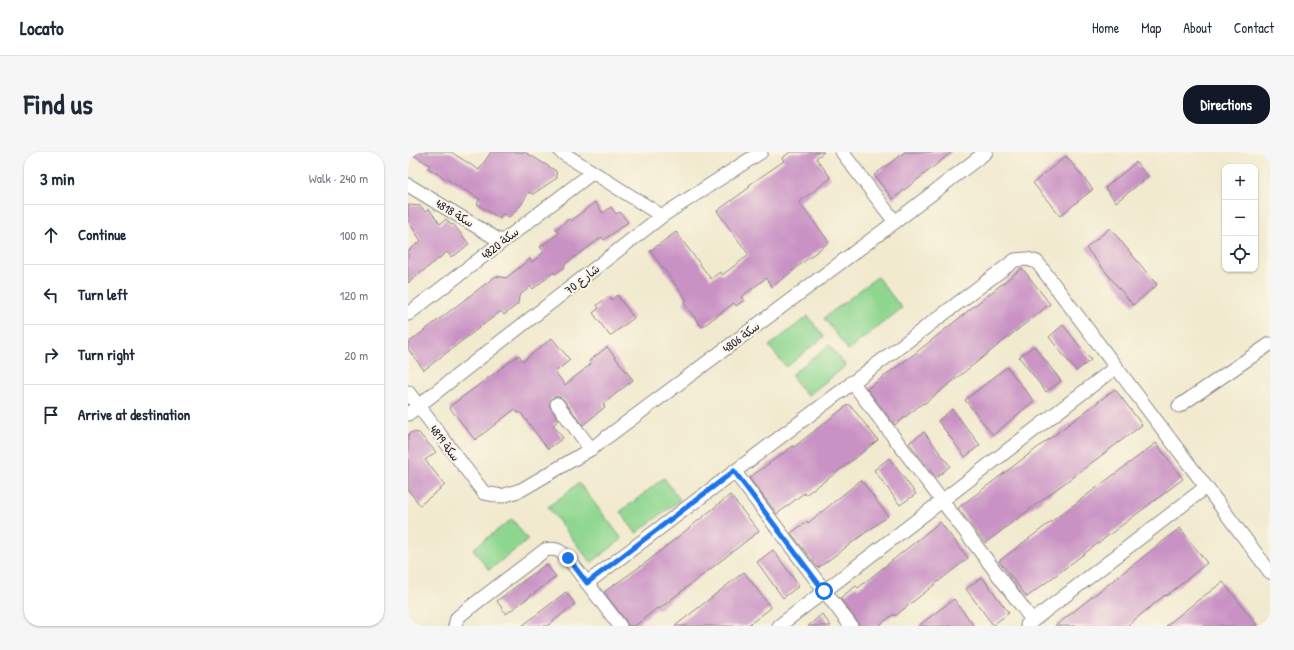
<!DOCTYPE html>
<html lang="en">
<head>
<meta charset="utf-8">
<style>
	body { margin:0; font-family:"Patrick Hand","Playpen Sans Arabic",sans-serif; background:#f6f6f7; color:#1f2937 }
	.controls { position:absolute; right:12px; top:12px; display:grid; overflow:hidden; border-radius:8px; box-shadow:0 1px 3px #0004 }
	.controls button { width:36px; height:36px; display:grid; place-items:center; padding:0; border:0; border-bottom:1px solid #e0e1e3; background:#fff; color:#1f2937; font:20px sans-serif }
	.stop { position:absolute; width:12px; height:12px; margin:-9px; border:3px solid #1a73e8; border-radius:50%; background:#fff }
	.stop.end { background:#1a73e8; border-color:#fff; box-shadow:0 1px 4px #0008 }
	.list { margin:0; padding:0; list-style:none }
	h2 { display:flex; justify-content:space-between; align-items:center; height:52px; margin:0; padding:0 16px; font-size:17px }
	h2 small { font-size:13px; font-weight:400; color:#747a83 }
	.list li { display:grid; grid-template-columns:26px 1fr auto; gap:12px; align-items:center; box-sizing:border-box; height:60px; padding:0 16px; border-top:1px solid #e0e1e3 }
	.list b { display:block; font-size:15px; white-space:nowrap }
	.list em { font-size:13px; font-style:normal; color:#747a83 }
	.icon { flex:none; width:22px; height:22px; fill:none; stroke:currentColor; stroke-width:2; stroke-linecap:round; stroke-linejoin:round }
	.map { position:relative; flex:none; width:862px; height:474px; overflow:hidden; border-radius:16px }
	header { display:flex; align-items:center; gap:24px; box-sizing:border-box; height:56px; padding:0 20px; background:#fff; border-bottom:1px solid #e0e1e3 }
	header strong { font-size:19px }
	nav { display:flex; gap:22px; margin-inline-start:auto; font-size:14px }
	.intro { display:flex; align-items:center; justify-content:space-between; box-sizing:border-box; height:96px; padding:0 24px }
	h1 { margin:0; font-size:28px }
	.button { padding:10px 18px; border-radius:16px; background:#111827; color:#fff; font-size:14px; font-weight:700 }
	main { display:flex; gap:24px; padding:0 24px }
	aside { flex:1; background:#fff; border-radius:16px; box-shadow:0 1px 3px #0004 }
	.map>svg:first-child { display:block }
	.green { fill:#8fd791; stroke:#587c66 }
	.building { fill:#c992c4 }
	.lines { fill:none; stroke-linecap:round; stroke-linejoin:round }
	.minor-casing { stroke:#8a8685; stroke-width:15 }
	.minor { stroke:#fff; stroke-width:13 }
	.route { stroke:#1a73e8; stroke-width:5 }
	.labels { text-anchor:middle; dominant-baseline:central; stroke-width:4; stroke-linejoin:round; paint-order:stroke }
	.street-label { font-size:12px; fill:#22223b; stroke:#fcf5e5 }
</style>
</head>
<body>
<header>
<strong>Locato</strong>
<nav><a>Home</a><a>Map</a><a>About</a><a>Contact</a></nav>
</header>
<div class="intro"><h1>Find us</h1><a class="button">Directions</a></div>
<main>
<aside>
<h2>3 min<small>Walk · 240 m</small></h2>
<ul class="list">
<li><svg class="icon" aria-label="ahead" viewBox="0 0 24 24"><path d="M12 20V5M6 11l6-6 6 6"/></svg><div><b>Continue</b></div><em>100 m</em></li>
<li><svg class="icon" aria-label="left" viewBox="0 0 24 24"><path d="M17 20v-9H6M10 6l-5 5 5 5"/></svg><div><b>Turn left</b></div><em>120 m</em></li>
<li><svg class="icon" aria-label="right" viewBox="0 0 24 24"><path d="M7 20v-9h11M14 6l5 5-5 5"/></svg><div><b>Turn right</b></div><em>20 m</em></li>
<li><svg class="icon" aria-label="arrive" viewBox="0 0 24 24"><path d="M6 21V4h12l-3 4 3 4H6"/></svg><div><b>Arrive at destination</b></div></li>
</ul>
</aside>
<div class="map">
<svg width="862" height="474" viewBox="0 0 862 474">
	<rect width="100%" height="100%" fill="#fcf5e5"/>
	<filter id="ink" filterUnits="userSpaceOnUse"><feTurbulence type="fractalNoise" baseFrequency=".025" numOctaves="2"/><feDisplacementMap in="SourceGraphic" scale="8" xChannelSelector="R" yChannelSelector="G"/><feConvolveMatrix kernelMatrix="1 2 1 2 8 2 1 2 1" color-interpolation-filters="sRGB"/></filter>
	<filter id="wash" filterUnits="userSpaceOnUse"><feTurbulence type="fractalNoise" baseFrequency=".012" numOctaves="4" result="noise"/><feDisplacementMap in="SourceGraphic" scale="16" xChannelSelector="R" yChannelSelector="G"/><feGaussianBlur stdDeviation="0.9" result="paint"/><feColorMatrix in="noise" values="0 0 0 0 0 0 0 0 0 0 0 0 0 0 0 0 0 1.4 0 .05"/><feComposite in="paint" operator="in"/></filter>
	<g filter="url(#wash)">
		<rect width="100%" height="100%" fill="#f1eacf"/>
		<path class="green" d="M469,125L494,156L440,198L416,166Z
			M400,164L416,185L378,215L361,194Z
			M421,193L438,214L399,244L383,223Z
			M256,326L272,348L228,381L212,360Z
			M171,331L214,387L183,411L140,355Z
			M104,367L120,388L81,418L65,397Z"/>
		<g id="blocks">
			<path class="building" d="M0,0H43L71,18L83,0H117L148,19L149,26L125,42L121,40L113,53L101,65L95,62L91,66L69,52L72,47L20,16L22,13Z
				M382,0H416L408,6L423,26L391,50L421,90L364,135L358,126L333,145L336,148L328,154L326,151L294,175L275,150L279,148L242,99L268,80L303,127L312,120L314,123L341,103L309,59L342,35L341,33L376,9L374,6Z
				M497,0H544L485,47L466,23Z
				M658,4L685,37L652,64L625,31Z
				M728,10L740,25L708,50L697,36Z
				M187,50L195,61L203,55L208,62L212,60L220,70L196,88L194,85L156,113L157,115L147,122L146,120L125,137L123,134L111,144L110,152L96,163L93,159L16,218L0,197V191L88,124L98,126L122,107L124,110L136,100L132,95L151,81L148,77L161,67L163,69Z
				M0,53L13,54L17,60L21,57L32,72L38,67L43,73L45,72L61,92L46,104L45,103L43,105L39,100L0,131V99L13,89L0,69Z
				M702,76L749,133L725,153L678,96Z
				M614,116L642,152L516,252L515,251L487,273L459,237L505,203Z
				M209,143L226,166L202,184L185,161L191,156L189,153L201,144L203,148Z
				M655,173L683,208L668,219L641,185Z
				M144,186L162,208L147,220L157,233L183,212L181,209L199,195L225,228L195,252L197,255L175,273L155,247L148,244L144,246L141,253L151,268L145,273L155,286L140,297L112,260L110,261L107,257L67,288L41,255L111,203L115,209Z
				M626,194L653,229L638,240L611,205Z
				M599,215L626,249L585,283L557,248Z
				M707,237L734,273L577,391L550,356Z
				M441,252L470,288L425,323L397,343L396,341L369,362L341,326L385,294L386,295Z
				M544,257L572,293L557,305L530,269Z
				M4,280L11,281L28,300L17,308L37,333L12,353L0,338V283Z
				M516,280L542,314L528,326L501,291Z
				M748,291L775,327L619,445L591,409Z
				M481,306L508,342L492,353L466,318Z
				M453,328L480,364L410,416L383,381L399,369L400,371Z
				M322,343L351,379L251,457L249,456L227,474H220L218,469L196,440L240,409Z
				M532,370L560,406L487,464L486,462L470,474H452L432,446L448,434L450,436Z
				M772,376L799,411L758,444L757,443L719,474H647Z
				M365,398L391,434L375,446L349,410Z
				M138,412L148,425L98,462L89,449Z
				M336,420L363,456L339,474H267Z
				M574,425L601,461L585,473L558,437Z
				M815,430L850,474H758L789,449Z
				M158,440L167,452L139,474H114Z
				M546,447L566,474H510Z
				M414,462L423,474H400Z"/>
		</g>
	</g>
	<g filter="url(#ink)">
		<use href="#blocks" fill-opacity="0" stroke="#8a8685" stroke-width="1"/>
		<g class="lines">
			<defs>
				<path id="minor" d="M153,0L254,64
					M434,0L487,70
					M0,33L94,90
					M0,162L185,20
					M444,230L625,469
					M0,240L76,341L94,344L113,338L183,297L487,70L578,0
					M149,252L183,297
					M771,254L862,192
					M0,262L254,64L353,0
					M326,319L443,474
					M179,431L607,108L619,107L629,110L862,420
					M619,473L798,335
					M47,474L49,466L56,460L137,398C148,396 152,398 160,406L212,474
					M371,474L708,215"/>
			</defs>
			<use href="#minor" class="minor-casing"/>
			<use href="#minor" class="minor"/>
		</g>
	</g>
	<g class="lines" filter="url(#ink)">
		<path class="route" d="M160,406L179,431L326,319L416,439"/>
	</g>
	<g class="labels">
		<g class="street-label">
			<text transform="translate(47 61) rotate(31)">سكة 4818</text>
			<text transform="translate(92 91) rotate(-38)">سكة 4820</text>
			<text transform="translate(174 127) rotate(-38)">شارع 70</text>
			<text transform="translate(333 185) rotate(-37)">سكة 4806</text>
			<text transform="translate(37 291) rotate(53)">سكة 4819</text>
		</g>
	</g>
</svg>
<div class="controls">
<button>+</button>
<button>−</button>
<button><svg class="icon" aria-label="locate" viewBox="0 0 24 24"><circle cx="12" cy="12" r="6"/><path d="M12 2v4M12 18v4M2 12h4M18 12h4"/></svg></button>
</div>
<div class="stop" style="left:416px;top:439px"></div>
<div class="stop end" style="left:160px;top:406px"></div>
</div>
</main>
</body>
</html>
